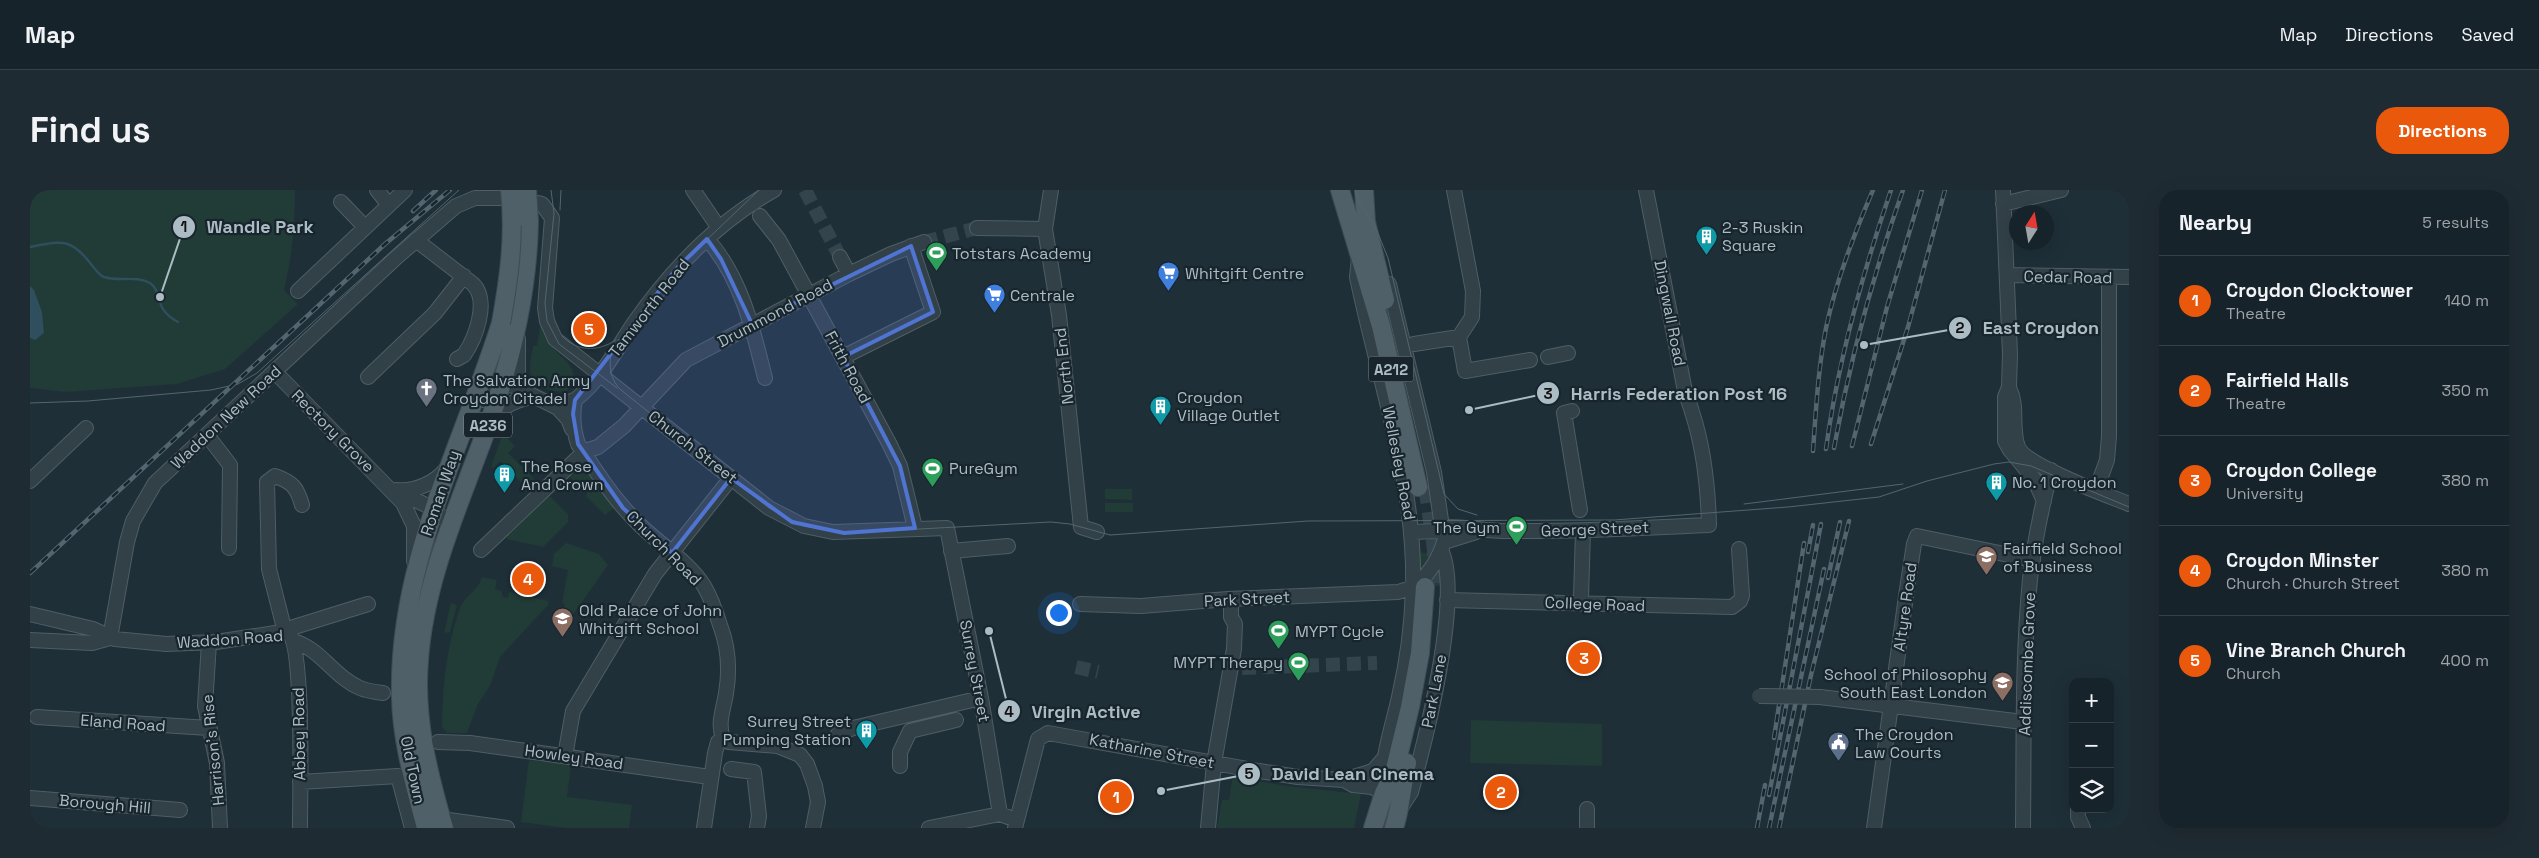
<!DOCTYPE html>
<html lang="en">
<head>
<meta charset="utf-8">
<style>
	body { margin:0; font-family:"Space Grotesk",sans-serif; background:#1f2b32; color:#f1f3f6 }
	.controls { position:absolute; right:15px; bottom:15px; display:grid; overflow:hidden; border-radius:10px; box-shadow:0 5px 20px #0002 }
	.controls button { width:45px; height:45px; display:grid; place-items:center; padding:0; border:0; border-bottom:1px solid #354047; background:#16232a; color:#f1f3f6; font:25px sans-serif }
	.compass { position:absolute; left:1979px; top:15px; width:45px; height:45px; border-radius:50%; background:#16232a; box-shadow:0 5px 20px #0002; rotate:11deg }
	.you { position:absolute; left:1028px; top:422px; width:18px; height:18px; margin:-12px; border:4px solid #fff; border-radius:50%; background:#1a73e8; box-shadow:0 0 0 8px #1a73e833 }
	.badge { display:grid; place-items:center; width:32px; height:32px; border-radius:50%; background:#ea580c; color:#fff; font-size:16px; font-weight:700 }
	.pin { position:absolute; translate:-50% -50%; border:2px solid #fff; box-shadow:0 1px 5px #0006 }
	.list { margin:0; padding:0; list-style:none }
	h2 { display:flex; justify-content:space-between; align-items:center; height:65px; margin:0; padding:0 20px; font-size:21px }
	h2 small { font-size:16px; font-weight:400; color:#9ea4a8 }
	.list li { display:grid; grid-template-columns:32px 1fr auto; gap:15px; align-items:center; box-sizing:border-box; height:90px; padding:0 20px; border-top:1px solid #354047 }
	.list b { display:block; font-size:19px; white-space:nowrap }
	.list p { margin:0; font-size:16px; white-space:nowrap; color:#9ea4a8 }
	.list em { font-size:16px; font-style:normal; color:#9ea4a8 }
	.icon { flex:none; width:28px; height:28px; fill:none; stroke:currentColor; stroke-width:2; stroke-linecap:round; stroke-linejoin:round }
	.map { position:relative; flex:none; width:2099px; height:638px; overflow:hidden; border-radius:20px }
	header { display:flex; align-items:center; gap:30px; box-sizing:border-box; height:70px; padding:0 25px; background:#16232a; border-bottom:1px solid #354047 }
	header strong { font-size:24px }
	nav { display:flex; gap:28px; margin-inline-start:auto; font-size:18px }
	.intro { display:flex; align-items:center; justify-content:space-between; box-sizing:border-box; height:120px; padding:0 30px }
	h1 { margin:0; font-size:35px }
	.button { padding:12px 22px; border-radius:20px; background:#ea580c; color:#fff; font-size:18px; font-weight:700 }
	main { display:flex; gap:30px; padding:0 30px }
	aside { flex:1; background:#16232a; border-radius:20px; box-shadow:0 5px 20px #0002 }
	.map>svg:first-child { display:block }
	.green { fill:#213b37 }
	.water { fill:#2f4e5e }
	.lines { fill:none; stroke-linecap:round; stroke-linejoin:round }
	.stream { stroke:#2f4e5e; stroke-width:2.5 }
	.minor-tunnel { stroke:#33444d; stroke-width:14; stroke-dasharray:14 7; stroke-linecap:butt }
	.major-tunnel { stroke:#33444d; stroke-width:18; stroke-dasharray:18 9; stroke-linecap:butt }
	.minor-casing { stroke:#4f5e66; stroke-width:16 }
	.major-casing { stroke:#3e4c54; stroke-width:20 }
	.minor { stroke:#324048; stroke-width:14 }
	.major { stroke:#4f6068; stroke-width:18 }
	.tram { stroke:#53666f; stroke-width:1 }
	.rail-casing { stroke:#53666f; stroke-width:4.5 }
	.rail { stroke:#18252c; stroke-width:2.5; stroke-dasharray:8; stroke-linecap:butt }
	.minor-bridge-casing { stroke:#4f5e66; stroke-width:16; stroke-linecap:butt }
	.major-bridge-casing { stroke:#3e4c54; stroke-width:20; stroke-linecap:butt }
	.minor-bridge { stroke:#324048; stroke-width:14 }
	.major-bridge { stroke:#4f6068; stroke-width:18 }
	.marked { fill:#4f74d1; fill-opacity:0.2; stroke:#4f74d1; stroke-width:4; stroke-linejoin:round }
	.labels { text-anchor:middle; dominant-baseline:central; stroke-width:4.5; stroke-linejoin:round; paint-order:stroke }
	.shield { fill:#18252c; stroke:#808f97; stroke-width:1 }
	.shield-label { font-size:15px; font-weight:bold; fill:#acbcc5 }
	.poi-label { font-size:16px; fill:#acbcc5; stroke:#18252c; text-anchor:start }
	.street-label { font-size:16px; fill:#acbcc5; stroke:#18252c }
	.leader { fill:none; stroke:#acbcc5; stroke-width:2 }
	.callout-dot { fill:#acbcc5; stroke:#18252c; stroke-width:2 }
	.mark-label { font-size:15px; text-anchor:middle; font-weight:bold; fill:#111 }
	.callout-label { font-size:18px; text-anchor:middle; font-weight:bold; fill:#acbcc5; stroke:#18252c; stroke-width:4.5; stroke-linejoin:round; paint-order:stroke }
</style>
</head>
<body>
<header>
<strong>Map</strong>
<nav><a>Map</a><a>Directions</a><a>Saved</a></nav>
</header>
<div class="intro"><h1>Find us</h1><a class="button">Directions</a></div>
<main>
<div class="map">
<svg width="2099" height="638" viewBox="0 0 2099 638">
	<rect width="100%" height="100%" fill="#1e2f38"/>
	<path class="green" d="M0,0H265C265,35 262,67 254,100L268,114L195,179L147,194L36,202L0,198Z
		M511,131C514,141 518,152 525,160C537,173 552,180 537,201C530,203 524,201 517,199C494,194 500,174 503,156H507Z
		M473,243L485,256L478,263L509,294L501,302L470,271L463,278L461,277Z
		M555,277L585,317L575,325L556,306L558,300L553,296L548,297L540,287Z
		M1075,299H1102V310L1075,309Z
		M514,306L521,307L538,324V332L513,357L477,349L476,342Z
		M1075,313H1103V322H1075Z
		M536,353L569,364L578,375L540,429L533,424L535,414L532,413L538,380L522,376L524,364Z
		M1390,362L1402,364L1390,383Z
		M1409,372L1411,396L1389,397Z
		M452,387L467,390L465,399L472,401V406L478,408L479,402L519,411L518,415L470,467L460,496L448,514L437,543H417L412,537C413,494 416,459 430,418C434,406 448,401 452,387Z
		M421,413L427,415L420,442L414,443Z
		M1441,530L1572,534V576L1440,573Z
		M499,570L541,575L537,607L602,615L599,638H536L491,632Z
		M1205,587L1257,596L1331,604L1324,638H1187L1192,610H1199L1202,591Z"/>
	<path class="water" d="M0,96L4,100L12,122L14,143L5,150L0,148Z"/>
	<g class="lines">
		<path class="stream" d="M0,57C31,51 40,47 61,74C64,78 69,85 74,87C89,92 106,85 120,93C134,103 122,118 148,132"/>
		<path class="minor-tunnel" d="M775,0L810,67
			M894,52L947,38
			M1046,477L1068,482
			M1212,478L1347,473"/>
		<path class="major-tunnel" d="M1397,295L1406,360L1405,397"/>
		<defs>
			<path id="minor" d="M347,0L358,14
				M663,0L689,38
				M1021,0L1015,39L1029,125L1051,337L1067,342
				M1973,0L1980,164L1979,197L1975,207V251L1980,260L2004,289L2014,311
				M311,12L334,36
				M1973,14L2031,0
				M730,26L749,50L859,253L870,276L885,338
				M947,38L1015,39
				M677,49C711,87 723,139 735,188
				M386,50L443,94C460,111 445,149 434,165L427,169
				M810,67L819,84
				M1329,68L1327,87C1348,190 1386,292 1383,399C1382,435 1377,472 1369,507C1363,534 1350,573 1353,600
				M1977,85L2099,87
				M1359,94L1404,282L1412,337
				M268,101L375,0
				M1429,147L1435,181L1500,170
				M488,149V183L492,200
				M1384,154L1429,147L1442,127L1443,101L1424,0
				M813,167L903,122L881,56
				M1518,167L1538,163
				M245,182L373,313L384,336V371
				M338,187L405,123L434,86
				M1980,200C1988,217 1981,239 1988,257C1996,276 2077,305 2099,314
				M452,210L460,192L467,189L473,191L528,218L538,229L542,239
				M545,210C542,225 543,239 548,254C565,280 583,308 605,330C626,353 657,369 674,396C681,408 686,422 690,435C698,456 700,480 696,503C694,518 687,533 693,548
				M520,213C529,213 539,214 546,209C571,190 587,158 604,133C641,80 687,32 744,0
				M1542,221L1534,223L1550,320
				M460,229C472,217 487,209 503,207
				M177,245L200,275L199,358
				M0,291L56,238
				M366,300C385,302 405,293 417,278
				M2066,300L2077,270L2079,246V88
				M366,301L398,316L421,334
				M1412,337C1434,336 1455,341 1477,341C1544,342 1612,338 1679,335C1678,298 1674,258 1662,222C1660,214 1656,206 1654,196L1616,0
				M1382,342L1409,341
				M1414,352L1446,342
				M451,360L555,261L568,257L594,236L656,170L819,84L861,64L894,52
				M921,361L978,356
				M1551,407L1553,341
				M1417,410L1702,417L1710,411L1712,406L1709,359
				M1050,414L1111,416L1198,409L1368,402C1392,397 1407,374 1414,352
				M0,424L63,439L85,449L136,454L186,452L252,442L259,443C274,460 270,607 270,638
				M255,442L239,379L237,292L245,286C262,292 267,297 272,315
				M259,443L264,437L338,414
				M80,448L97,352L103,331L125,293L368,66L426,16L445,8H486L512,14L522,28L515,118L517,131L525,149L739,318L774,336L803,342L917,338L951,508L970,624
				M0,450L62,453L80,448
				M263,451C290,458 304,487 330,498C337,501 345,502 353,503
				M179,453L175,516L187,573L190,638
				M1790,507L1993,532
				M7,527L179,538
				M808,544L823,538L951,508
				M693,548L699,552L748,556L770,565L777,574L785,596L788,612L783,638
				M408,552L440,553L680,587
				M535,566L543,521L625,384L701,288
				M870,576V562L880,541L926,530
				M701,579L724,582L729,626L727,638
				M1314,590L1343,581L1355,567
				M270,592L368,586L382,638
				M0,608L150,620
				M1370,619L1381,602C1395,552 1433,405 1411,360
				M2048,619V627L2053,638
				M411,629L477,638
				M674,638L685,563L688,552L693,548
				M899,638L970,624L978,627
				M985,638L1008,549L1018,543L1229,581L1268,587L1314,590L1323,595L1342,597L1354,603
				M1178,638L1184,573L1204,459L1205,434L1201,427V410
				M1557,638V619
				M1844,638L1877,399L1884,354L1887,346L2003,370
				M1993,638C1994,555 1992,472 2000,389C2004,353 2012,316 2021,280"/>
			<path id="major" d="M1310,0L1351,136L1388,297
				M1334,0L1336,32L1355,110
				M396,638C385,595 372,553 371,508C367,375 432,257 471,133
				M414,638C398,583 384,528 389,470C395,385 433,307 461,227C483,164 498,99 499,31
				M1343,638L1354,603L1364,583L1380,517L1390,463L1395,397
				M1364,638C1371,617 1372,595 1377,573"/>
		</defs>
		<use href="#minor" class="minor-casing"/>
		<use href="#major" class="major-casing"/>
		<use href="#minor" class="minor"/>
		<use href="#major" class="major"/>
		<path class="tram" d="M521,0L524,23L515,113L517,131L529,154L587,198
			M729,0L647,78L586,153C577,167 578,188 591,200L739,318L774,336L814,343L1021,332L1040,334L1080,345L1278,331L1584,330L1758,317L1849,307L1897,291L1964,274L1979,272L2001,276L2099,317
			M1325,0L1327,8L1347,41L1358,68L1414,304L1428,319L1447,325
			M530,20L531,0
			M532,146C547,162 568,162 586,150
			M0,213L58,211L181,200L208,194L227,183L429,0
			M1714,314L1873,294"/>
		<defs>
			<path id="rail" d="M383,21L406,0
				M1841,254L1878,137L1915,0
				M1822,256L1857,117L1892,0
				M1804,258C1820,169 1843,85 1873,0
				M1796,259C1808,170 1832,85 1861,0
				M1783,261C1786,220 1788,179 1796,138C1806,91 1824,44 1843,0
				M1778,362L1783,335
				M0,383L355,54L420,0
				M1798,388L1810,332
				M1744,548L1774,353
				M1739,605L1791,334
				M1727,638L1735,595
				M1739,638L1794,379
				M1749,638L1781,485L1819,331"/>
		</defs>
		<use href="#rail" class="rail-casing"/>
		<use href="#rail" class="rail"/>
		<defs>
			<path id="minor-bridge" d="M1729,506L1790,507"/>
			<path id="major-bridge" d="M497,0L499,31
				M471,133C479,88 485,46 480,0"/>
		</defs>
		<use href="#minor-bridge" class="minor-bridge-casing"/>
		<use href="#major-bridge" class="major-bridge-casing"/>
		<use href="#minor-bridge" class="minor-bridge"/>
		<use href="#major-bridge" class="major-bridge"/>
	</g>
	<path class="marked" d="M677,49L691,69L722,134L881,56L903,122L813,167L870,276L885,338L814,343L762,332L701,288L642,363L593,318L548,254L543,224L545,210L647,78Z"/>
	<defs>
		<symbol id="building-pin" viewBox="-11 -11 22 30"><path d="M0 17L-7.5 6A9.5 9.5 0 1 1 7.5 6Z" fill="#0f9aa8" stroke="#18252c"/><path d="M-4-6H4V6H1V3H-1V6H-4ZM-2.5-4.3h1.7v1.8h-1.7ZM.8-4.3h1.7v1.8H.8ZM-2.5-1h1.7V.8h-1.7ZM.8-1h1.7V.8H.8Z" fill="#fff"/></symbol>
		<symbol id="stadium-pin" viewBox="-11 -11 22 30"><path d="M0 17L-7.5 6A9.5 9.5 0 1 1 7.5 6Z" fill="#2e9e5b" stroke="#18252c"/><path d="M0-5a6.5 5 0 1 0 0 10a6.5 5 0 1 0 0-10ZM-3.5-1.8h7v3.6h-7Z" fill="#fff"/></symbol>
		<symbol id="supermarket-pin" viewBox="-11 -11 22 30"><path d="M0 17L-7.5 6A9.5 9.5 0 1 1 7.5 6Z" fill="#3f7fe0" stroke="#18252c"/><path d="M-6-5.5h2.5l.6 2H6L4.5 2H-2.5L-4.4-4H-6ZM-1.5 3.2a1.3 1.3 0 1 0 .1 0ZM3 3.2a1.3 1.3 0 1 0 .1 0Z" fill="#fff"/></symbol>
		<symbol id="church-pin" viewBox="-11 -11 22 30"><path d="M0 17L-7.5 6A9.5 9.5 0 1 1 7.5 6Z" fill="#6b7280" stroke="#18252c"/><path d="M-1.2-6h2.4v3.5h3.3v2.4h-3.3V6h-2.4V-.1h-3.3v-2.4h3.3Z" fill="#fff"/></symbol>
		<symbol id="university-pin" viewBox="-11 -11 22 30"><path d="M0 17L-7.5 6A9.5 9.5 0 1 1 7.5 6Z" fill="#8d6e63" stroke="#18252c"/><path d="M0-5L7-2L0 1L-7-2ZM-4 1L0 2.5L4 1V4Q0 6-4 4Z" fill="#fff"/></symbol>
		<symbol id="school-pin" viewBox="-11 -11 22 30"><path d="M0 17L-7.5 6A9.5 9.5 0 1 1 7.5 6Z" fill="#8d6e63" stroke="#18252c"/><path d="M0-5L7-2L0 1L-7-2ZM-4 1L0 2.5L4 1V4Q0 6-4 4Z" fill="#fff"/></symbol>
		<symbol id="civic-pin" viewBox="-11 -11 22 30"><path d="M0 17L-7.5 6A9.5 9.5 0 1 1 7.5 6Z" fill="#5c6f8a" stroke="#18252c"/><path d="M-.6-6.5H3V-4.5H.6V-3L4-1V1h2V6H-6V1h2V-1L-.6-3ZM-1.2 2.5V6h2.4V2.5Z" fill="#fff"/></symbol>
	</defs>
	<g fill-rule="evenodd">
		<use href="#building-pin" x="1664" y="34" width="25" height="34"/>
		<use href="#stadium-pin" x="894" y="50" width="25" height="34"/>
		<use href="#supermarket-pin" x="1126" y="70" width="25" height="34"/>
		<use href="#supermarket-pin" x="952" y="92" width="25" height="34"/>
		<use href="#church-pin" x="384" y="186" width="25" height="34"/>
		<use href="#building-pin" x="1118" y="204" width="25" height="34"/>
		<use href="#stadium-pin" x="890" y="266" width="25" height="34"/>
		<use href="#building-pin" x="462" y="272" width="25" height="34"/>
		<use href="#building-pin" x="1954" y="280" width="25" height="34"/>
		<use href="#stadium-pin" x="1474" y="324" width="25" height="34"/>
		<use href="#university-pin" x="1944" y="354" width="25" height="34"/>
		<use href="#school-pin" x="520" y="416" width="25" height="34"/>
		<use href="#stadium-pin" x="1236" y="428" width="25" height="34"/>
		<use href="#stadium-pin" x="1256" y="460" width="25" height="34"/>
		<use href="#university-pin" x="1960" y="480" width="25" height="34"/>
		<use href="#building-pin" x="824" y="528" width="25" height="34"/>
		<use href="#civic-pin" x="1796" y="540" width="25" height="34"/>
	</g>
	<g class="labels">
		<g class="shield">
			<rect x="1338.5" y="166.5" width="45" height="25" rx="4"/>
			<rect x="434" y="222.5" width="48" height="25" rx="4"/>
		</g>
		<g class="shield-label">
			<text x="1361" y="179">A212</text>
			<text x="458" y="235">A236</text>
		</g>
		<g class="poi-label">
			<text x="1692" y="37">2-3 Ruskin<tspan x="1692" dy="18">Square</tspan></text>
			<text x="922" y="63">Totstars Academy</text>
			<text x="1155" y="83">Whitgift Centre</text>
			<text x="980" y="105">Centrale</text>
			<text x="413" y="190">The Salvation Army<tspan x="413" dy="18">Croydon Citadel</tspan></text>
			<text x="1147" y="207">Croydon<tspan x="1147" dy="18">Village Outlet</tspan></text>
			<text x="491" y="276">The Rose<tspan x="491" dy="18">And Crown</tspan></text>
			<text x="919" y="278">PureGym</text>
			<text x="1982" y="292">No. 1 Croydon</text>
			<text x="1470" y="337" text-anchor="end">The Gym</text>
			<text x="1973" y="358">Fairfield School<tspan x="1973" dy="18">of Business</tspan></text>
			<text x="549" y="420">Old Palace of John<tspan x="549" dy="18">Whitgift School</tspan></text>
			<text x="1265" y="441">MYPT Cycle</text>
			<text x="1253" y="472" text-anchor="end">MYPT Therapy</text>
			<text x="1957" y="484" text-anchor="end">School of Philosophy<tspan x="1957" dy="18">South East London</tspan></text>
			<text x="821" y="531" text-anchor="end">Surrey Street<tspan x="821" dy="18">Pumping Station</tspan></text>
			<text x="1825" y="544">The Croydon<tspan x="1825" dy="18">Law Courts</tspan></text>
		</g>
		<g class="street-label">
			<text transform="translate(2038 87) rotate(1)">Cedar Road</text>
			<text transform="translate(619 118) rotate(-52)">Tamworth Road</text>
			<text transform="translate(745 123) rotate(-28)">Drummond Road</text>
			<text transform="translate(1640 123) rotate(79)">Dingwall Road</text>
			<text transform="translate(1034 176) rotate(-96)">North End</text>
			<text transform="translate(818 177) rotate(62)">Frith Road</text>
			<text transform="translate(196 227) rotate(-43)">Waddon New Road</text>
			<text transform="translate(303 241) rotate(45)">Rectory Grove</text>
			<text transform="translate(663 257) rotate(38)">Church Street</text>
			<text transform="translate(1369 273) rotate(79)">Wellesley Road</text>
			<text transform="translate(410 303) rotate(-71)">Roman Way</text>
			<text transform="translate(1565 339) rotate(-2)">George Street</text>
			<text transform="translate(634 358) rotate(45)">Church Road</text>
			<text transform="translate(1217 409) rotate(-3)">Park Street</text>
			<text transform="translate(1565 414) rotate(2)">College Road</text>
			<text transform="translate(1875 417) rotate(-82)">Altyre Road</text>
			<text transform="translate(200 449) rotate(-4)">Waddon Road</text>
			<text transform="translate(1997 474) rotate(-88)">Addiscombe Grove</text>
			<text transform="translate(945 481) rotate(79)">Surrey Street</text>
			<text transform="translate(1404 501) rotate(-79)">Park Lane</text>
			<text transform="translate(93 533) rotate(4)">Eland Road</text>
			<text transform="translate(269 544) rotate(-91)">Abbey Road</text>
			<text transform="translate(183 560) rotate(-96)">Harrison's Rise</text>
			<text transform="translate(1122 561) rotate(11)">Katharine Street</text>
			<text transform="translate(544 567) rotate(8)">Howley Road</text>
			<text transform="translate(383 580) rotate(78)">Old Town</text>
			<text transform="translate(75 614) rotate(5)">Borough Hill</text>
		</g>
	</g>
	<path class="leader" d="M130 107L154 37M1834 155L1930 138M1439 220L1518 203M959 441L979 521M1131 601L1219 584"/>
	<g class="callout-dot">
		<circle cx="130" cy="107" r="5"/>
		<circle cx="1834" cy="155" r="5"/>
		<circle cx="1439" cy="220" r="5"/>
		<circle cx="959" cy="441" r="5"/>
		<circle cx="1131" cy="601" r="5"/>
		<circle cx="154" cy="37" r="12"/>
		<circle cx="1930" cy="138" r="12"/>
		<circle cx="1518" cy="203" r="12"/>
		<circle cx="979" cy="521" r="12"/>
		<circle cx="1219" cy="584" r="12"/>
	</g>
	<g class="mark-label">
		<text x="154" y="42">1</text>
		<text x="1930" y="143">2</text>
		<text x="1518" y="209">3</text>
		<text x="979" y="527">4</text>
		<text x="1219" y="589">5</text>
	</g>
	<g class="callout-label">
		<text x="230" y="43">Wandle Park</text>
		<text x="2011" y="144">East Croydon</text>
		<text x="1649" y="210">Harris Federation Post 16</text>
		<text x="1056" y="528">Virgin Active</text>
		<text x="1323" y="590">David Lean Cinema</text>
	</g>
</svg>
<div class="controls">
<button>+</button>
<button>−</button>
<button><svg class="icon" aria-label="layers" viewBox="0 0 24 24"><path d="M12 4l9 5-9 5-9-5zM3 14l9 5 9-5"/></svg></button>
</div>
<svg class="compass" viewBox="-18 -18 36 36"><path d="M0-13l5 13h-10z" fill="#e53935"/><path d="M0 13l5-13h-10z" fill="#9ea4a8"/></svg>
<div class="you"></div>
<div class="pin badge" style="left:1086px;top:607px">1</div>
<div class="pin badge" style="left:1471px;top:602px">2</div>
<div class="pin badge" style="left:1554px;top:468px">3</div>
<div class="pin badge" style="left:498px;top:389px">4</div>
<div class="pin badge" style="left:559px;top:139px">5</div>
</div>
<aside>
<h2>Nearby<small>5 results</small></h2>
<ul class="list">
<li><span class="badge">1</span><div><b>Croydon Clocktower</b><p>Theatre</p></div><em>140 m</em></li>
<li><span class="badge">2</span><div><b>Fairfield Halls</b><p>Theatre</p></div><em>350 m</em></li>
<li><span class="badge">3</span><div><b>Croydon College</b><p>University</p></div><em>380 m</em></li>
<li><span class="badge">4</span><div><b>Croydon Minster</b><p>Church · Church Street</p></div><em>380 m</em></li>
<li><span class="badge">5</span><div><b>Vine Branch Church</b><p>Church</p></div><em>400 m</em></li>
</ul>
</aside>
</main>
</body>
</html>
